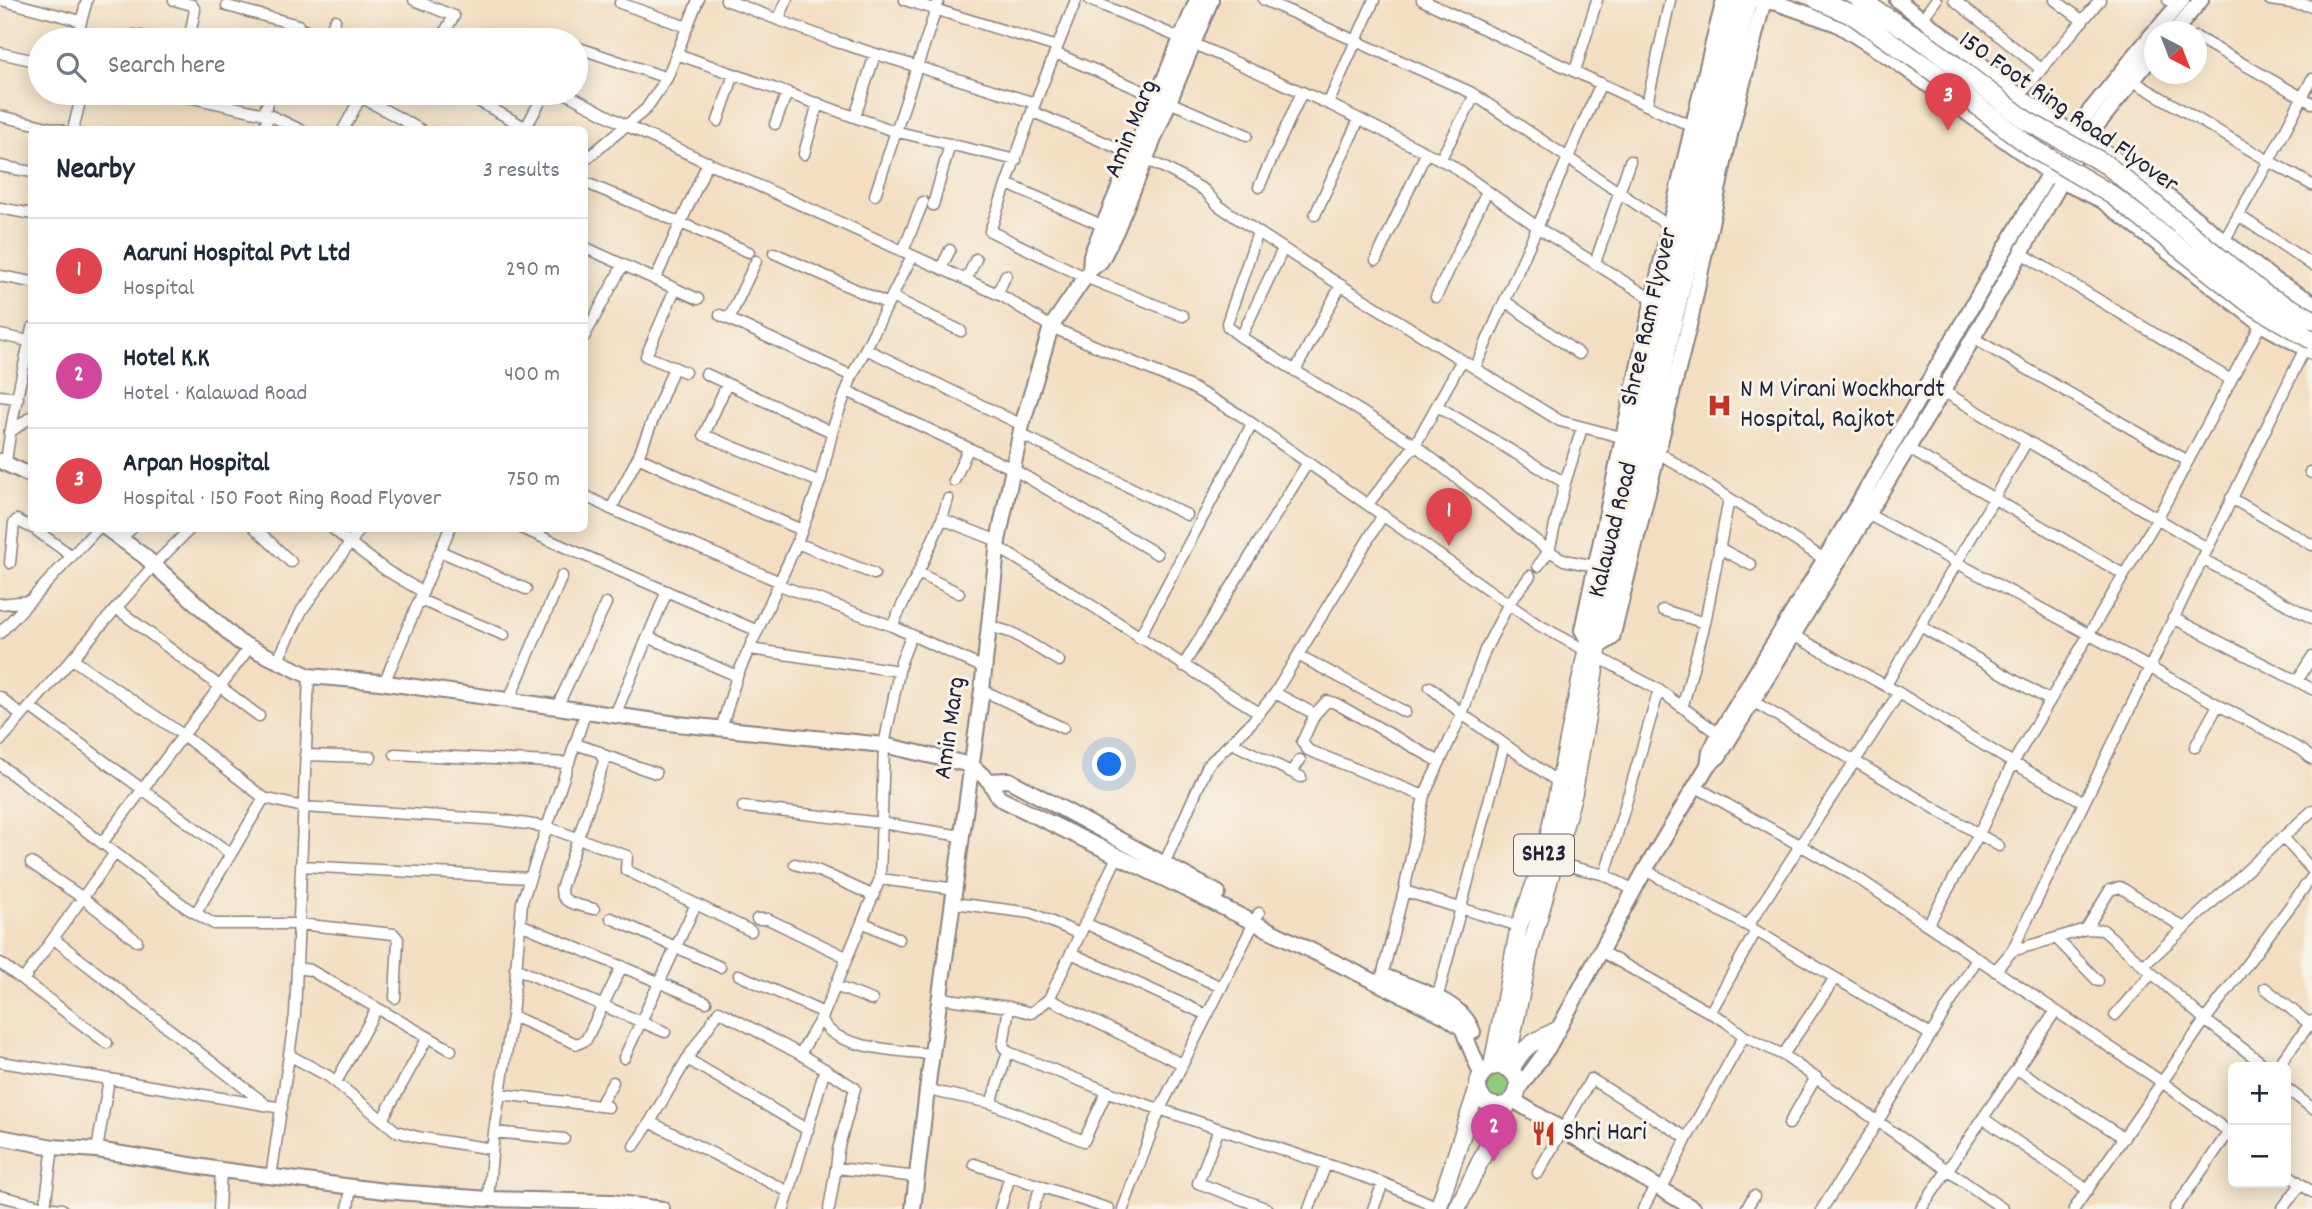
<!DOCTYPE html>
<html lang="en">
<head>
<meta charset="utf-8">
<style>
	body { margin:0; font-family:Dekko,sans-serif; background:#f6f6f7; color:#1f2937 }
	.controls { position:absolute; right:21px; bottom:21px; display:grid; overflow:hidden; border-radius:10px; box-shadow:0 4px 18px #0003 }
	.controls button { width:63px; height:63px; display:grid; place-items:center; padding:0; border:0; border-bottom:2px solid #e0e1e3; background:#fff; color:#1f2937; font:35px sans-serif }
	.compass { position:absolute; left:2144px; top:21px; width:63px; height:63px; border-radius:50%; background:#fff; box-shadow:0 4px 18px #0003; rotate:138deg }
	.you { position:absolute; left:1110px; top:765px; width:24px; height:24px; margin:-18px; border:5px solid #fff; border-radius:50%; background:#1a73e8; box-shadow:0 0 0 10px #1a73e833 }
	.badge { display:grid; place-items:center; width:46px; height:46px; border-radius:50%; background:#c8321e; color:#fff; font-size:23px; font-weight:700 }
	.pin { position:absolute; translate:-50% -58px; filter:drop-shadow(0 2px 4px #0008) }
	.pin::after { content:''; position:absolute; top:37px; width:24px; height:21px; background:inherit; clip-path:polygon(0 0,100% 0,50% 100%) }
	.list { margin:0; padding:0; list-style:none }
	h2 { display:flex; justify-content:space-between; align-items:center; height:91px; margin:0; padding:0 28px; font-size:30px }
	h2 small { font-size:23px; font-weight:400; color:#747a83 }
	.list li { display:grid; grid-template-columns:46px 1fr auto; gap:21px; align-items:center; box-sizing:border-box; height:105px; padding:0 28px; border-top:2px solid #e0e1e3 }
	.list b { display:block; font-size:26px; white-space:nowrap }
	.list p { margin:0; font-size:23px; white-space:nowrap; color:#747a83 }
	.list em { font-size:23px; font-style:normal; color:#747a83 }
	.icon { flex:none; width:38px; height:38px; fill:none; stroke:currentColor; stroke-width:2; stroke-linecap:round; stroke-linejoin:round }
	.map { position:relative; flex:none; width:2312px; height:1209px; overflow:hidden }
	.search { position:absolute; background:#fff; box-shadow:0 4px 18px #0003; left:28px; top:28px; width:560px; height:77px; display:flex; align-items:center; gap:18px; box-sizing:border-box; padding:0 24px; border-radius:38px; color:#747a83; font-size:26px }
	.panel { position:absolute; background:#fff; box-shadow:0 4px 18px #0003; left:28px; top:126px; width:560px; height:406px; border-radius:10px }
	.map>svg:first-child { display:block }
	.green { fill:#94ca7c; stroke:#5b765c; stroke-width:2 }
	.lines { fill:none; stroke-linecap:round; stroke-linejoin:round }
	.street-casing { stroke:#8a807e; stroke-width:13 }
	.secondary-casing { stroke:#8a807e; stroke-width:18 }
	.primary-casing { stroke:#8a807e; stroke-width:19 }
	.street { stroke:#fff; stroke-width:10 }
	.secondary { stroke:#fff; stroke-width:14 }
	.primary { stroke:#fff; stroke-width:16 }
	.highway-bridge-casing { stroke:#8a807e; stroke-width:21; stroke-linecap:butt }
	.highway-bridge { stroke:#fff; stroke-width:18 }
	.labels { text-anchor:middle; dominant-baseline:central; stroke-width:6; stroke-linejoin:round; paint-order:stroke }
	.shield { fill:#f7f3e8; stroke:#62616f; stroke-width:2 }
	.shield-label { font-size:24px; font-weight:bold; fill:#22223b }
	.street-label { font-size:26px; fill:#22223b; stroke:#f7f3e8 }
	.poi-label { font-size:26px; fill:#22223b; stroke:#f7f3e8; text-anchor:start }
</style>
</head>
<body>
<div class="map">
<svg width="2312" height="1209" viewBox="0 0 2312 1209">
	<rect width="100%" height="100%" fill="#f7f3e8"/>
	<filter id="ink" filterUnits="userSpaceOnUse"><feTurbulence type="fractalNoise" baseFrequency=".0143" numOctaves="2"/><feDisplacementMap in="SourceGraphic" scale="14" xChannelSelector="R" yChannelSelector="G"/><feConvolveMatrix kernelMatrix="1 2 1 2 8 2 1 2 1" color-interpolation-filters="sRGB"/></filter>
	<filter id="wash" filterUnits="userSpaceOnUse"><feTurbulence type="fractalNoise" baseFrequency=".00686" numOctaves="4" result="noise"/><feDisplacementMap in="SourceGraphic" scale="28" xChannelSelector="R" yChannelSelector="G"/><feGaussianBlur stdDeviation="1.57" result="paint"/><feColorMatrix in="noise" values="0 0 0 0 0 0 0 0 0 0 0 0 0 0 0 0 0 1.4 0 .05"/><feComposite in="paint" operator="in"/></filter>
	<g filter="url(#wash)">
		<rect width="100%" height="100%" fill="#f3dec1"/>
		<path class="green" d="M1499,1070L1513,1077C1512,1092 1504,1112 1486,1102C1481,1089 1487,1077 1499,1070Z"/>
	</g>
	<g filter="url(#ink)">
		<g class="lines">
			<defs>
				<path id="street" d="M1,0L81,21
					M174,0L192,5L195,10L189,40
					M414,0L454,16L440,40
					M726,0L837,42L1035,103
					M905,0L1057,47
					M1076,0L1035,103L990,231L1085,277L1183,316
					M1090,0L1192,43L1331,105L1451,165L1543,231L1652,299
					M1264,0L1470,92L1669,226
					M1422,0L1691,126
					M1954,0L2041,69
					M2055,0L2083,21
					M2168,0L2176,6
					M2270,0L2312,6
					M620,3L687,27
					M227,6L298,25L292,40
					M1922,19L1936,0
					M778,20L787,0
					M297,27L328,40
					M134,35L160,40
					M2196,37L2312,103
					M76,40L87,0
					M326,40L335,20
					M576,47L667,78
					M0,53L40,62
					M1055,53L1157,97
					M677,54L894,131L1016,160
					M1575,71L1597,0
					M2312,79L2269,161L2312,185
					M2133,81L2269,161L2224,241
					M171,93L269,115L301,130
					M464,93L530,130
					M565,93L627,126L1004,297L1051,327L1191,387L1240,415L1537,624L1659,690L1719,734
					M2019,96L2100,0
					M361,97L421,130
					M1169,102L1247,135
					M1328,104L1374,0
					M1647,104L1670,0
					M1033,112L1165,168L1204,190L1219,206L1305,263L1560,421L1621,437
					M263,114L272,93
					M0,116L61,130
					M855,117L875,54
					M718,121L734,74
					M775,124L787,92
					M526,127L545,93
					M73,130L82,93
					M263,130L269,115
					M343,130L363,93
					M804,154L818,103
					M1440,160L1475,95
					M584,161L646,109L667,78L698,0
					M0,166L32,172
					M584,182L749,252
					M1007,184L1104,226
					M1259,187L1302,92
					M875,195L939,0
					M933,205L950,144
					M0,208L32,214
					M1315,215L1359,119
					M2238,215L2312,265
					M584,247L698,299
					M1283,249L1241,337L1415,445L1549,551L1538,566
					M903,251L923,202
					M774,253L888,304
					M2021,253L2231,380
					M1376,260L1426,153
					M1595,263L1630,161
					M941,268L950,250
					M0,276L32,282
					M655,280L708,162
					M966,280L976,259
					M675,289L646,356L685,372
					M997,294L1006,275
					M892,297L961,331
					M1436,297L1487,191
					M1505,301L1579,354
					M720,315L852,376
					M729,319L756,261
					M0,335L29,341
					M584,337L623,265
					M1241,337L1228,327L1227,323L1258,232
					M1973,338L2188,461
					M866,349L1022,425
					M1475,368L1601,83
					M1295,371L1341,285
					M706,374L832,432
					M727,384L704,435L820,482
					M847,391L1013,469L1157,554
					M1943,391L2207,548
					M0,396L18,398
					M1437,406L1565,483
					M1582,428L1565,483L1549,551L1564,560L1595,566
					M9,433L32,416
					M1020,434L1187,515
					M1909,449L2123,574
					M1659,453L1824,559
					M638,457L708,490L802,530
					M6,463C11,417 23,373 32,328
					M2310,472L2312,473
					M954,481L968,449
					M584,495L611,509L780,582
					M2231,498L2312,545
					M1368,504L1415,445L1462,360
					M611,509L638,457L674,367
					M1862,511L2303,751L2312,759
					M942,519L948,499
					M33,528L72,556
					M255,528L291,562
					M332,528L350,543L361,528
					M521,528L758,631
					M121,539L132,528
					M797,543L874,574
					M997,547C1086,599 1171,659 1260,713
					M1719,548L1751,565
					M440,551L526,589
					M2202,559L2312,618
					M10,563L14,523L17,520L32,528
					M918,573L942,519L998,541
					M779,585L892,626
					M959,593L918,573L892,626L984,668
					M420,600L504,635
					M0,604L30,601
					M116,608L259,716
					M1663,610L1705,623
					M2173,618L2297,681L2312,657
					M989,626L1013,633L1059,661
					M1920,626L2049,700
					M0,633L98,528
					M1793,635L1899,693L2013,763L2084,802
					M911,636L901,662L884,745L880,879L822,1018C828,1049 906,1051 932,1054
					M648,637L737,676
					M1139,638L1252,424
					M750,649L899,671
					M1298,655L1405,712
					M72,659L183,735L264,798
					M277,662L302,610L350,543L387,571L423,592
					M1183,666L1308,462
					M2297,681L2312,689
					M384,683L450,528
					M1886,685L2027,441
					M1430,687L1462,714L1559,783
					M982,690L1063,728
					M1275,693L1315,714
					M0,697L22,716
					M1749,699L1999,846
					M509,700L562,576
					M1683,705L1705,623L1729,499
					M30,707L231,854
					M557,707L606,603
					M615,715L667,591
					M721,729L737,676L797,543L820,482L834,425L852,376L912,256
					M0,741L154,565L191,528
					M1232,743L1301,777
					M575,744L600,752L604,761L561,889C561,905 581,905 594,909
					M2195,747L2218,705
					M395,754L569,763
					M305,755L371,757
					M603,755L656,773
					M0,765L187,908L214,924H299L394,934L398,939L395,998
					M1291,772L1300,760
					M1696,787L1853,875L2162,1082L2233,1135
					M1424,796L1308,750L1302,742L1315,714L1327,701L1335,703L1438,761
					M743,807L882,823L961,836
					M2283,837L2312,811
					M102,843L249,648
					M31,863L83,898L137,941
					M1556,863L1605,875L1659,690
					M795,864L819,871L874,896
					M1164,864L1208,765L1252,722L1275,693L1383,515
					M301,866L530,878
					M1645,870L1748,926L1931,1035
					M1605,875L1634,890
					M880,879L956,889
					M1404,891L1424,796L1462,714L1485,650L1509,603L1530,576
					M954,903L1031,913L1080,934
					M196,913L264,798L303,807L500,820L547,827L627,856L626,870L751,931
					M611,918L720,967
					M757,919H768L846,957
					M862,922L899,939
					M1085,923L1221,987
					M520,924L706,1002
					M1928,925L1979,834L2013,763L2157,519L2261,324
					M1748,926L1899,693
					M2086,929L2110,890L2120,887L2184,928
					M2056,938L2098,981
					M54,939L264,1103
					M2012,951L2305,348
					M1602,952L1725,1021L1744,1036
					M1071,953L1207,1015
					M0,963L107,1043
					M2143,966L2283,837L2312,870
					M297,968L310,970L451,1050
					M515,968L665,1032
					M1995,971L2012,951L2086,929L2103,930L2205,1020L2267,1067
					M739,975L824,1013L800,1054
					M1382,976L1404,891L1519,926
					M23,980L115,853
					M835,986L872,1000
					M2265,988L2312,1026
					M940,998L1009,1007L1003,1046L1008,1052L1114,1094L1383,1183L1438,1207
					M1049,999L1182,1064
					M1437,999L1504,744
					M1009,1007L1031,1013L1049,999L1116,859
					M1710,1013L1756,931
					M2115,1015L2152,973
					M512,1016L577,1044L586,1040L622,966
					M289,1055L328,1076L396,1131L417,1137L492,1149
					M1783,1055L1835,978
					M624,1058L696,904
					M687,1059L808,1130
					M0,1062L109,1079
					M2277,1067L2312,1021
					M2017,1069L2124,1138
					M336,1082L377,1008
					M2286,1088L2312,1108
					M927,1090L991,1103L1084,1141L1107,1091
					M500,1094L608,1107
					M991,1103L1008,1052
					M600,1105L613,1082
					M1984,1119L2088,1190
					M382,1120L428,1037
					M650,1122L687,1059L719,1011L800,1054L855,1088L838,1150L836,1168
					M1789,1124L1816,1077
					M1219,1129L1198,1183L1268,1209
					M494,1132L564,1139
					M634,1146L650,1122L789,1192L784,1209
					M53,1147L45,1207L62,1209
					M97,1150L109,1079L282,1108
					M974,1164L1109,1209
					M1538,1173L1591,1079L1687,1138
					M2286,1173L2312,1192
					M271,1177L295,1015L309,676
					M1662,1189L1687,1138L1744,1036L1783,1055L2003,1209
					M789,1192L825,1069
					M0,1196L45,1207V1209
					M488,1199L494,1132L512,1016L522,902L586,711
					M219,1209L221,1170
					M348,1209L351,1185
					M829,1209L836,1168L918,1177
					M1000,1209L1010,1176
					M1033,1209L1041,1186
					M1123,1209L1160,1109L1259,913
					M1309,1209L1326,1164
					M1373,1209L1383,1183
					M1643,1209L1656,1184
					M1746,1209L1754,1196
					M1822,1209L1878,1121L1977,959
					M1921,1209L2055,1012
					M2074,1209L2205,1020L2312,877
					M2175,1209L2231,1129
					M2282,1209L2301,1184"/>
				<path id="secondary" d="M1757,0L1777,3L1837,24L1848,31L1895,61L2061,181L2101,200L2261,324L2312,352
					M1897,0L1965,51L2019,96L2072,133L2107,153L2147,180L2273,279L2312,302
					M2155,32L2182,0
					M2174,32L2201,0
					M1090,270L1091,255L1197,0
					M0,461L32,476
					M106,528L144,556L239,642L309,676L380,682L677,724L884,745L971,765L989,781L999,798L1445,1016L1462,1028L1481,1074
					M1588,641L1582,630C1627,419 1670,209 1724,0
					M1599,646L1612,638L1691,317L1731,130L1764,0
					M1708,765L1710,752L1719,734L1856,507L2072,133L2154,32
					M989,781L1009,780L1218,893
					M1386,977C1414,989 1462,1000 1473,1032
					M1519,1088L1548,1048L1645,870L1708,765L1719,756L1943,391L2085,140L2154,54
					M1513,1100L1694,1209
					M0,1137L53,1147L97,1150L221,1170L384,1191L488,1199L612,1202L662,1209
					M913,1209L927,1090L982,690L998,541L1022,425L1051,327L1090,270L1101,261L1116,231L1211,0"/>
				<path id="primary" d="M1478 1086a20 20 0 1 1 40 0a20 20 0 1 1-40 0Z
					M1492,1066L1519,926L1544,858L1592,623L1651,357L1735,0
					M1506,1067L1531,946L1574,792L1599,646L1748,0
					M1511,1070C1523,1046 1534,1041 1557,1030
					M1438,1209L1478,1087
					M1457,1209L1508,1104"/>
			</defs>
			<use href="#street" class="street-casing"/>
			<use href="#secondary" class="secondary-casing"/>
			<use href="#primary" class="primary-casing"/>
			<use href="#street" class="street"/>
			<use href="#secondary" class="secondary"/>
			<use href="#primary" class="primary"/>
			<defs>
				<path id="highway-bridge" d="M1818,0L1854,16L1931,70L2032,148L2112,195L2249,303L2312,340
					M1860,0L1922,40L2027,121L2107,165L2264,294L2312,319"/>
			</defs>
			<use href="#highway-bridge" class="highway-bridge-casing"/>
			<use href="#highway-bridge" class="highway-bridge"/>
		</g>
	</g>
	<defs>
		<symbol id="hospital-bare" viewBox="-9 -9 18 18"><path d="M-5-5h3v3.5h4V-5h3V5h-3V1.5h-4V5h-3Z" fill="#c8321e" stroke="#f7f3e8" stroke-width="2.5" paint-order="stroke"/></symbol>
		<symbol id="restaurant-bare" viewBox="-9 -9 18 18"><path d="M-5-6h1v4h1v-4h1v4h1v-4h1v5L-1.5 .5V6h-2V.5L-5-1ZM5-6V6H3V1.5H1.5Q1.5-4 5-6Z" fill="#c8321e" stroke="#f7f3e8" stroke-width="2.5" paint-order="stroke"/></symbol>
	</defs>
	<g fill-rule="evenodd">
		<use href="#hospital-bare" x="1702" y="388" width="35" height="35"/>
		<use href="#restaurant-bare" x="1526" y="1116" width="35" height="35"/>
	</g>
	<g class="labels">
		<rect class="shield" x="1514" y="834.5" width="60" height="41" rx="5"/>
		<g class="shield-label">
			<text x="1544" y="855">SH23</text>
		</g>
		<g class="street-label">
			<text transform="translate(2068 113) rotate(35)">150 Foot Ring Road Flyover</text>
			<text transform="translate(1132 129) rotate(-68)">Amin Marg</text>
			<text transform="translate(1650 317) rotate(-77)">Shree Ram Flyover</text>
			<text transform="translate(1614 530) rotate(-76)">Kalawad Road</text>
			<text transform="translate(951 728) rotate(-82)">Amin Marg</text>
		</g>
		<g class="poi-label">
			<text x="1740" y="390">N M Virani Wockhardt<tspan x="1740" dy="30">Hospital, Rajkot</tspan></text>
			<text x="1563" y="1133">Shri Hari</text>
		</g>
	</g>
</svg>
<div class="controls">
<button>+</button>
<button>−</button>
</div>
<svg class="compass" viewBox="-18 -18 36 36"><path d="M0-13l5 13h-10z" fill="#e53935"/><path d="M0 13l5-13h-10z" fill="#747a83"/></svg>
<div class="you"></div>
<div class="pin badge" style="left:1449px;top:546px;background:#e0444e">1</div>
<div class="pin badge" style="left:1494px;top:1162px;background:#d1479c">2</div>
<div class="pin badge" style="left:1948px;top:131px;background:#e0444e">3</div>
<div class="search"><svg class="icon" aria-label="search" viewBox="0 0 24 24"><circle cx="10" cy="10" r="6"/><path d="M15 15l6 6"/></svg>Search here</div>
<section class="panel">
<h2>Nearby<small>3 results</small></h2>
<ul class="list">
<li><span class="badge" style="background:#e0444e">1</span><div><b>Aaruni Hospital Pvt Ltd</b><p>Hospital</p></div><em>290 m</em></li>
<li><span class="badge" style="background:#d1479c">2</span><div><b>Hotel K.K</b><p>Hotel · Kalawad Road</p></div><em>400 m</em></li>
<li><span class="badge" style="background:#e0444e">3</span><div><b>Arpan Hospital</b><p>Hospital · 150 Foot Ring Road Flyover</p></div><em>750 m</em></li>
</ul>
</section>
</div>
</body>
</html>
